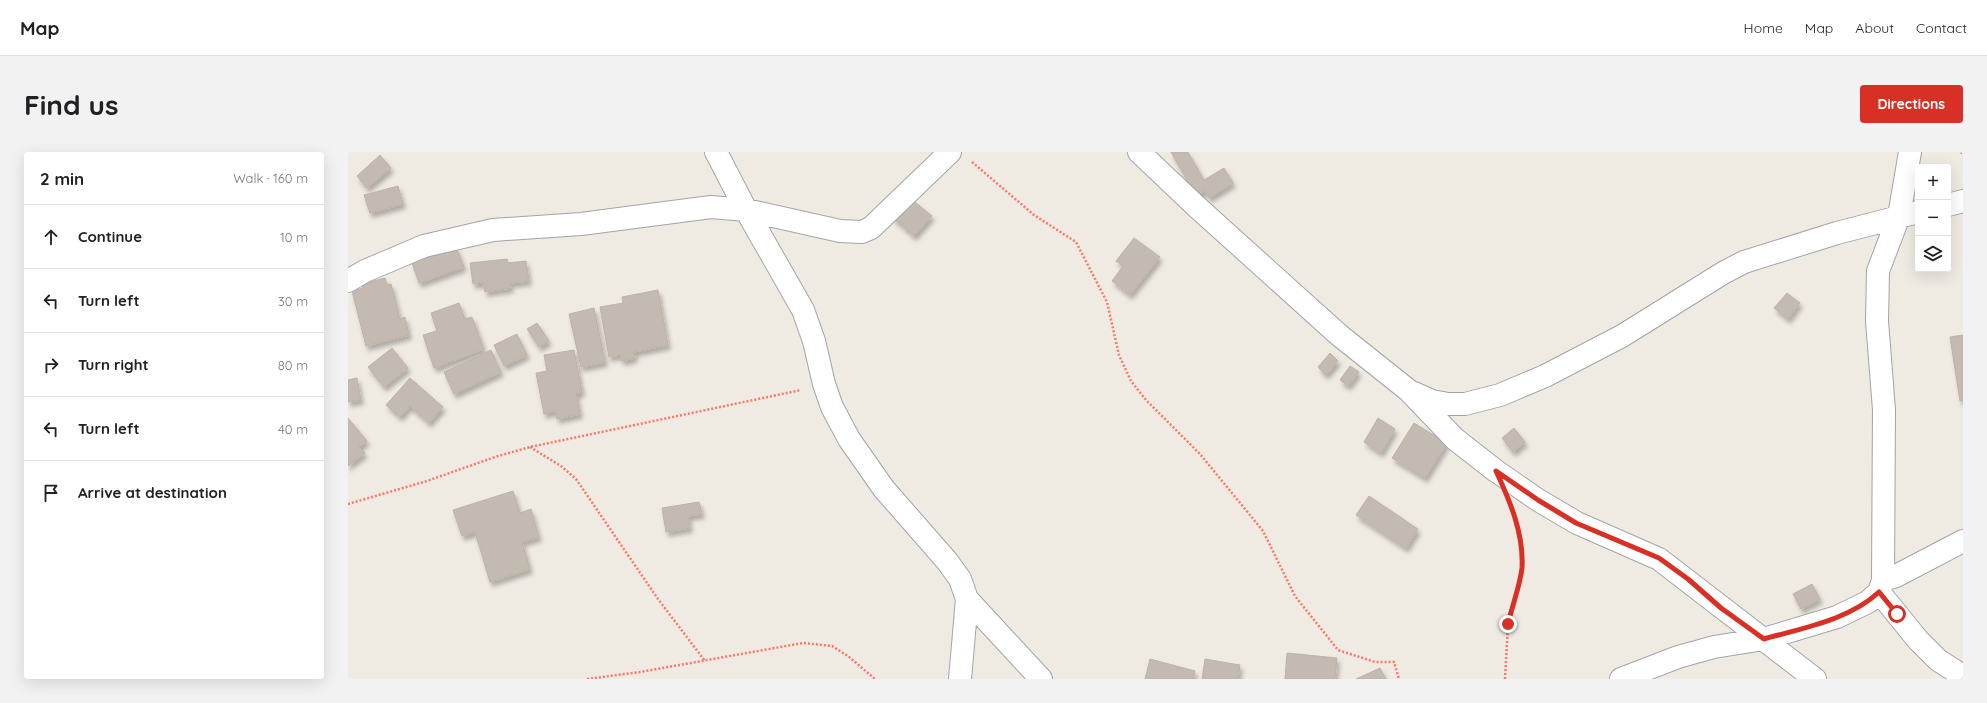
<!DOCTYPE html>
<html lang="en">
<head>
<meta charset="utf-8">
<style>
	body { margin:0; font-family:Quicksand,sans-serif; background:#f2f2f2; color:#202124 }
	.controls { position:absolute; right:12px; top:12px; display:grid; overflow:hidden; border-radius:4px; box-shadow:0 4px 16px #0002 }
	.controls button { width:36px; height:36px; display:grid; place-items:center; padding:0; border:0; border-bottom:1px solid #e0e0e0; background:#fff; color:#202124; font:20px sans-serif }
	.stop { position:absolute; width:12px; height:12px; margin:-9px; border:3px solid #d93025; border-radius:50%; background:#fff }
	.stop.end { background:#d93025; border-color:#fff; box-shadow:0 1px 4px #0008 }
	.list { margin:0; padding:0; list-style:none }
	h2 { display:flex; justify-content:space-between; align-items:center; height:52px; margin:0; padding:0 16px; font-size:17px }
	h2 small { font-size:13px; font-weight:400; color:#757577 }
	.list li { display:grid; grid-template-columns:26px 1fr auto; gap:12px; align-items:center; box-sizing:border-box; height:64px; padding:0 16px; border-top:1px solid #e0e0e0 }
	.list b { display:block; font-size:15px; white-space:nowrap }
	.list em { font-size:13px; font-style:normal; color:#757577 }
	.icon { flex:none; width:22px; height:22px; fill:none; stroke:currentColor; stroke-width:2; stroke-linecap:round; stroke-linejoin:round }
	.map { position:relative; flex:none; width:1615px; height:527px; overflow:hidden; border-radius:4px }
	header { display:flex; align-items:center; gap:24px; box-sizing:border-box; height:56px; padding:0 20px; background:#fff; border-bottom:1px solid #e0e0e0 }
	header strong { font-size:19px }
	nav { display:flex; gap:22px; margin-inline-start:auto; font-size:14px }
	.intro { display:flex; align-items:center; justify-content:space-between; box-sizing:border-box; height:96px; padding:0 24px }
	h1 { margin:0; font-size:28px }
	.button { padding:10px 18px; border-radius:4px; background:#d93025; color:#fff; font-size:14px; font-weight:700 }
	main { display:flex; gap:24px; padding:0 24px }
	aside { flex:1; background:#fff; border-radius:4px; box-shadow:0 4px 16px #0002 }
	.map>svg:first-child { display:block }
	.building { fill:#c3bab2; stroke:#c0b1a5; filter:url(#shadow) }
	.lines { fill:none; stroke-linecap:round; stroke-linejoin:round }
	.minor-casing { stroke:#a4a4a4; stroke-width:24 }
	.path { stroke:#fb7767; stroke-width:2.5; stroke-dasharray:2 2; stroke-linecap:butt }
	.minor { stroke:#fff; stroke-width:22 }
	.route { stroke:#d93025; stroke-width:5 }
</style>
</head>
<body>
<header>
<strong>Map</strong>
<nav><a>Home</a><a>Map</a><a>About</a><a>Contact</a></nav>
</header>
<div class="intro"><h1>Find us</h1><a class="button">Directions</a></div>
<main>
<aside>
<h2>2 min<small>Walk · 160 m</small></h2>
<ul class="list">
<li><svg class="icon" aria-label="ahead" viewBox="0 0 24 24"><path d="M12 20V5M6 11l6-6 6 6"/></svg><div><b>Continue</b></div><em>10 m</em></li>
<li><svg class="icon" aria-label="left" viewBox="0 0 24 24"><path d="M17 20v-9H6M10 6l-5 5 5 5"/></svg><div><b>Turn left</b></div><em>30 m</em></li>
<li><svg class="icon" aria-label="right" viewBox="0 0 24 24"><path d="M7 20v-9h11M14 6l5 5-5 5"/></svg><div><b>Turn right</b></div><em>80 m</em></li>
<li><svg class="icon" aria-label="left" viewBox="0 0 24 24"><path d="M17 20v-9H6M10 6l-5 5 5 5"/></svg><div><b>Turn left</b></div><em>40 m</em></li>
<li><svg class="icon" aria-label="arrive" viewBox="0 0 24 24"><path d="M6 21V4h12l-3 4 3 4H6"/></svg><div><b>Arrive at destination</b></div></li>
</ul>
</aside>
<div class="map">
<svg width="1615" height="527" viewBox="0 0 1615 527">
	<defs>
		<filter id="shadow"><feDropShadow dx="2.5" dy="4.5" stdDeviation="2" flood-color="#0004"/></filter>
	</defs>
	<rect width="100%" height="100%" fill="#efebe3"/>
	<path class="building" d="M823,0H840L856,28L876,16L885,31L861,46L857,39L848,44Z
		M32,3L43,16L19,36L9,24Z
		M50,34L55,52L22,61L16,43Z
		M567,50L584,64L566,84L544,65L554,54L559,59Z
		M786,86L812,105L782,143L764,129L775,114L768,109Z
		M108,95L116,115L71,131L64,111Z
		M159,107L160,111L178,109L181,129L162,131L163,136L137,140L136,131L125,132L122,111Z
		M37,126L39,133L43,132L52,167L57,165L61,183L18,194L4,139L15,136L14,132Z
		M310,138L320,193L286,200L287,206L274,209L272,203L261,205L252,155L275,151L274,145Z
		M1439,141L1452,151L1440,167L1426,156Z
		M111,151L117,167L124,165L136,197L86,216L75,183L89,179L83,161Z
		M246,156L257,210L233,215L221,162Z
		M189,171L201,189L191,195L179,177Z
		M169,182L179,203L156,214L146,193Z
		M1615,183V248L1612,249L1602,185Z
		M44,196L60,216L36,235L20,215Z
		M143,198L153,220L106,242L96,220Z
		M226,198L234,240L228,242L232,262L209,267L207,259L196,262L188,221L199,219L196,203Z
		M982,201L990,209L978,223L970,215Z
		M1002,214L1011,220L1000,234L992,228Z
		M9,226L13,248L0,250V228Z
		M62,226L95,255L81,271L62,254L52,265L38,253Z
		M0,266L19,289L11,295L17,301L0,314Z
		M1030,266L1047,277L1033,301L1016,290Z
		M1066,271L1099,291L1077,326L1044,306Z
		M1166,276L1177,290L1165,300L1154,286Z
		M165,339L172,361L183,357L191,385L174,390L182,417L142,430L127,380L114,384L105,358Z
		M1021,344L1070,377L1058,396L1008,363Z
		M351,350L354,362L340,364L342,376L318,380L314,356Z
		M1464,432L1472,447L1453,457L1445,442Z
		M939,501L989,506L987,527H937Z
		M802,507L847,519L845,527H797Z
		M857,507L892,513L890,527H854Z
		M1032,516L1038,527H1008Z"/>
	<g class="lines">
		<defs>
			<path id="minor" d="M368,0L398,58L455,158L466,189L476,232L484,255L501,287L536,337L599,409L612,427L619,447L612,527
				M791,0L849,55L991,183L1060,238L1107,287L1148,319L1190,348L1229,371L1311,407L1467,527
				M1600,53L1615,49
				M0,129L17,119L76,94L145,78L233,72L363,55L398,58L492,79L514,80L523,76L602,0
				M1066,241L1084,249L1100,252H1117L1152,243L1197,224L1274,184L1375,121L1396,110L1489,81L1570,60
				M1535,428L1548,424L1615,389
				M1531,440L1570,488L1590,508L1615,524
				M619,447L693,527
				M1273,527L1330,505L1366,495L1416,487L1489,465L1520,450L1531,440L1535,428L1536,258L1529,169L1530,119L1551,64L1562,0"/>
		</defs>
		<use href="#minor" class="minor-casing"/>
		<path class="path" d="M1613,0L1615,2
			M624,10L686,63L728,90L759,150L771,203L783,229L798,248L852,302L915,379L947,444L990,498L1027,510H1046L1051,527
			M182,295L213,314L228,327L310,447L357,509
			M0,352L79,329L147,305L182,295L453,238
			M239,527L292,520L455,491L484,494L500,504L527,527
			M1157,527L1160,472L1174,417V400L1166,362"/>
		<use href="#minor" class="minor"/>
	</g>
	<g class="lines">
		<path class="route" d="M1160,472C1164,454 1172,434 1174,416C1176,382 1162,349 1148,319L1190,348L1228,371L1311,406L1340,427L1373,456L1416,487C1455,476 1501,468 1531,440L1549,462"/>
	</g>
</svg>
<div class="controls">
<button>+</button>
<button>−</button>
<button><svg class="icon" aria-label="layers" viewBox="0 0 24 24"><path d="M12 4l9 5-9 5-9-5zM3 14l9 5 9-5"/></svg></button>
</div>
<div class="stop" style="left:1549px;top:462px"></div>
<div class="stop end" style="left:1160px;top:472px"></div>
</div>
</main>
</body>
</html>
